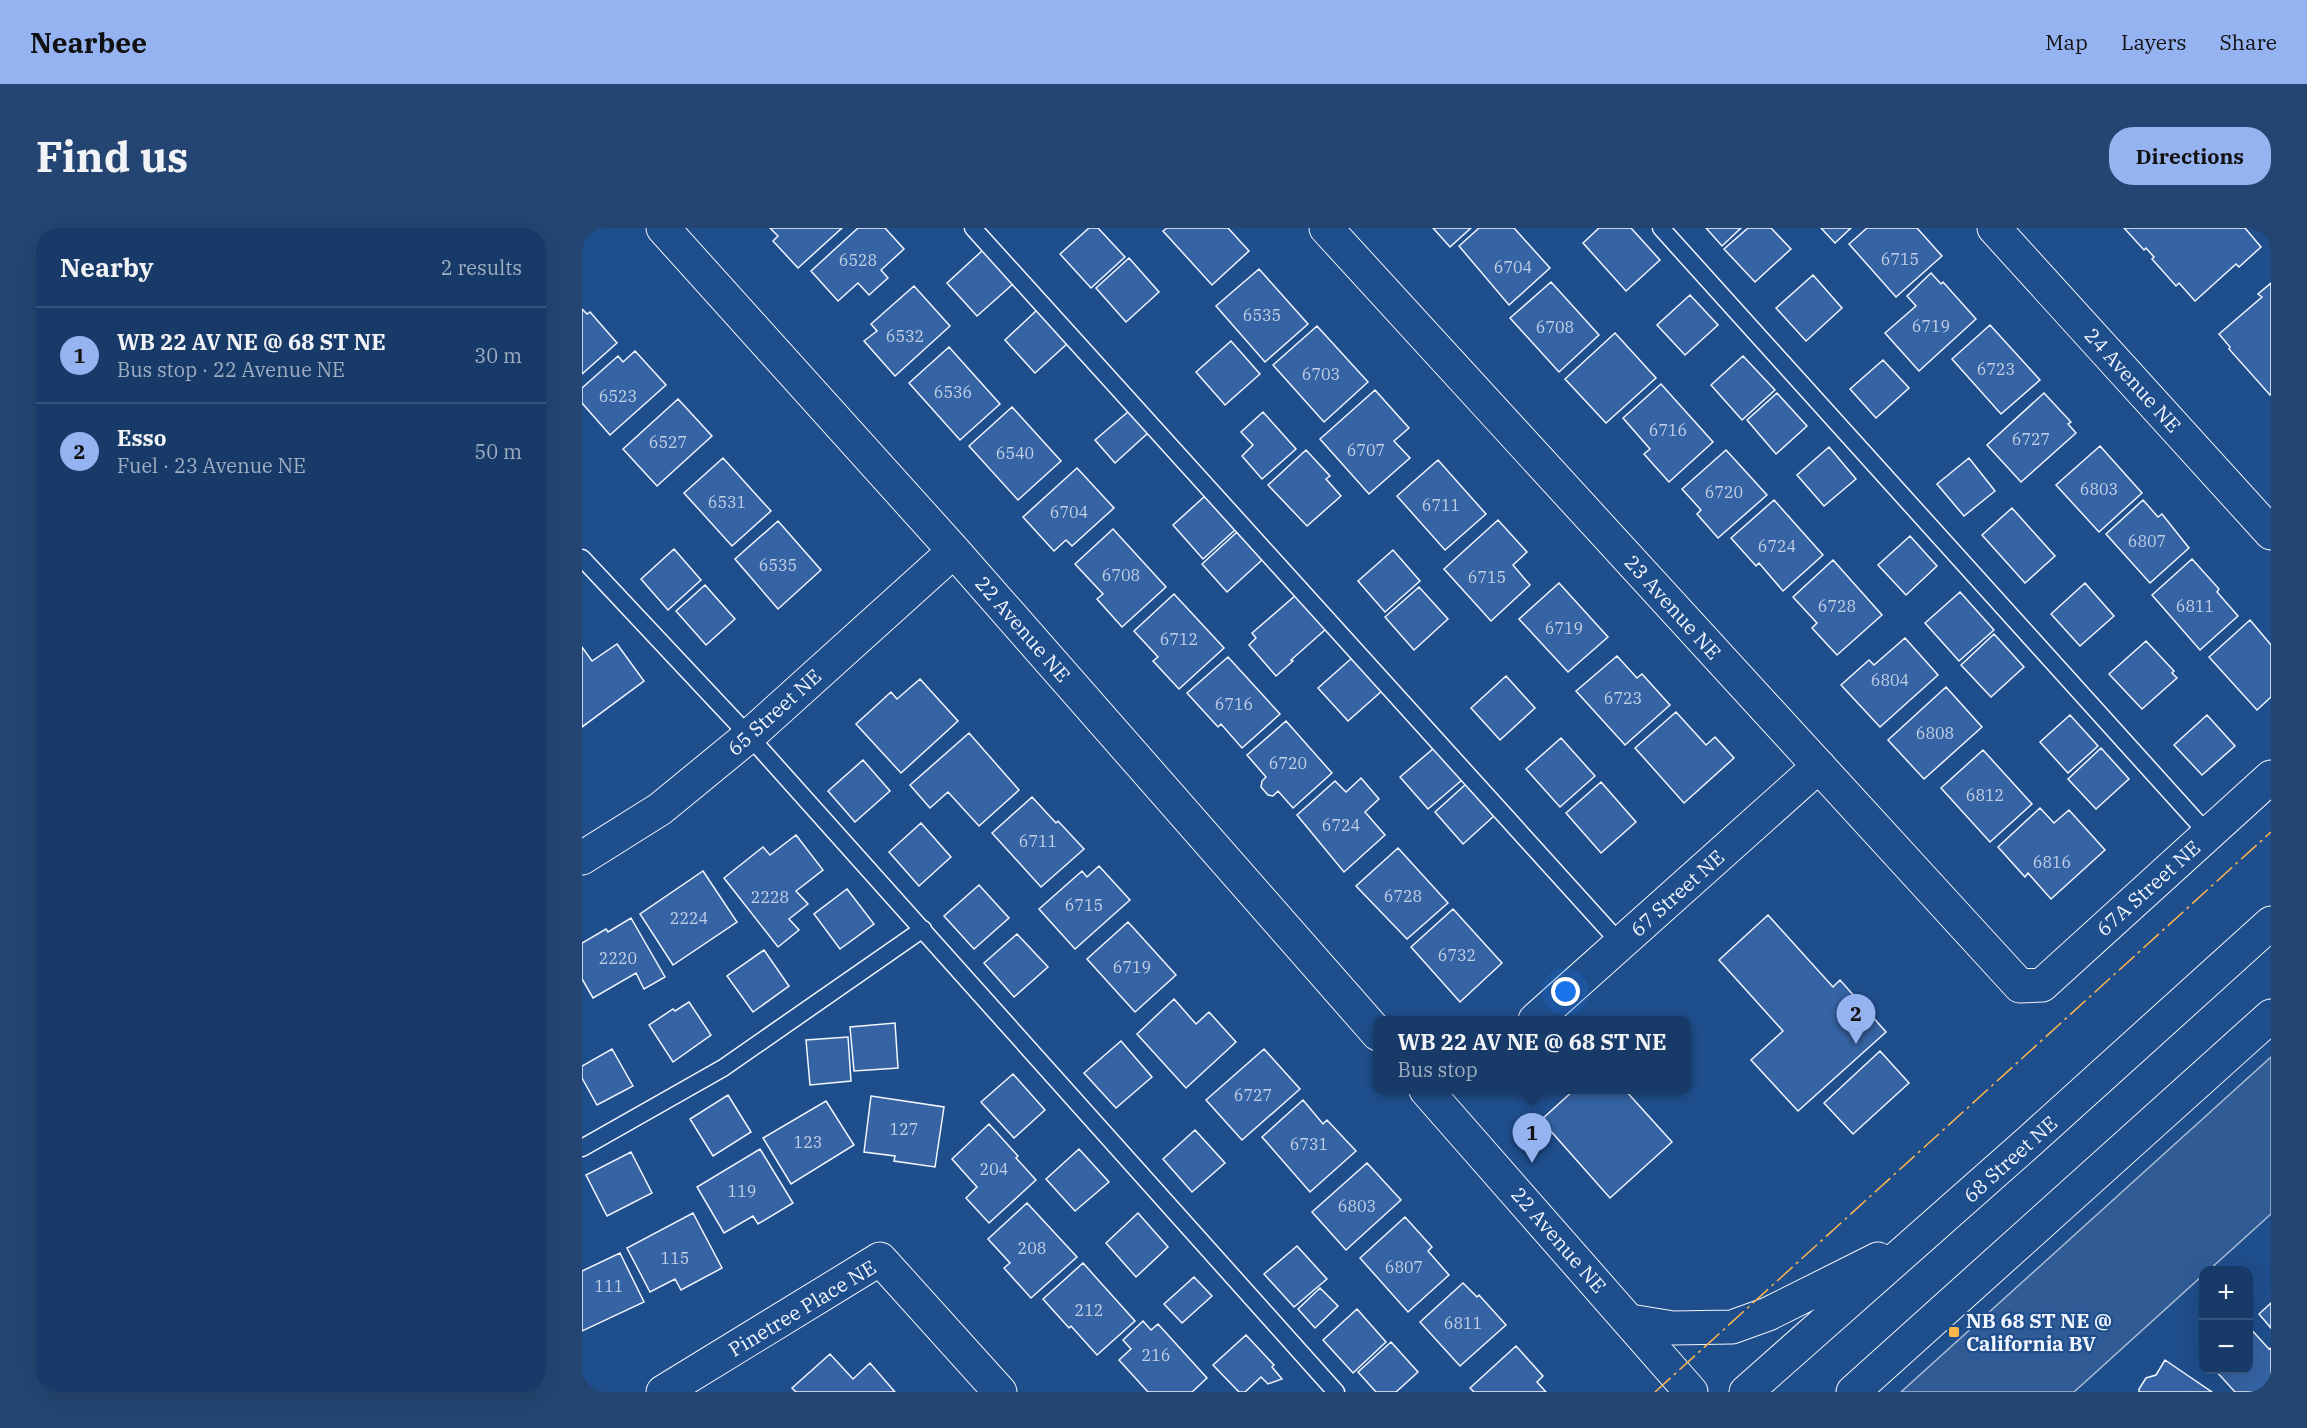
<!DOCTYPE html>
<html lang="en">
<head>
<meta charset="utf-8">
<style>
	body { margin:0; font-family:"IBM Plex Serif",serif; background:#244571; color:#f1f3f6 }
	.controls { position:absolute; right:18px; bottom:18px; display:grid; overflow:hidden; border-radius:12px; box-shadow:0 6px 24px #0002 }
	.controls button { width:54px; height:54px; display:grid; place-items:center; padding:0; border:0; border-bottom:2px solid #36547d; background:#173a69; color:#f1f3f6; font:30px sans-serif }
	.you { position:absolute; left:984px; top:764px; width:21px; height:21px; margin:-15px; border:4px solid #fff; border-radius:50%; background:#1a73e8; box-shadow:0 0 0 9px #1a73e833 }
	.badge { display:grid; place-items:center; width:39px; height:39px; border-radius:50%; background:#95b2f1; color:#111; font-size:20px; font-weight:700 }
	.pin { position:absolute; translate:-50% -50px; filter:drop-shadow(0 2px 3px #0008) }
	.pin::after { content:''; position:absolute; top:32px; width:21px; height:18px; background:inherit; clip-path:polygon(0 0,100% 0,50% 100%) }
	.popup { position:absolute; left:791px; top:788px; width:318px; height:78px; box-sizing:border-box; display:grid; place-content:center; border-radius:12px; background:#173a69; filter:drop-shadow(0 2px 4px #0005); font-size:20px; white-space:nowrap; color:#9eadc0 }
	.popup b { font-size:22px; color:#f1f3f6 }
	.popup::after { content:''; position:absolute; left:50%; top:100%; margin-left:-12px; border:12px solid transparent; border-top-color:#173a69 }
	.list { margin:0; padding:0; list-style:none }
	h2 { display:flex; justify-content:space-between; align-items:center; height:78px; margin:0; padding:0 24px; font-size:26px }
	h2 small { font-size:20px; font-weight:400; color:#9eadc0 }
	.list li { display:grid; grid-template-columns:39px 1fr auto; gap:18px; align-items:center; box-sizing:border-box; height:96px; padding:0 24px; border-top:2px solid #36547d }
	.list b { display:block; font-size:22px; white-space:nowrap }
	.list p { margin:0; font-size:20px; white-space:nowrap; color:#9eadc0 }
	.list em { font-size:20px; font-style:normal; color:#9eadc0 }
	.map { position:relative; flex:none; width:1689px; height:1164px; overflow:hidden; border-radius:24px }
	header { display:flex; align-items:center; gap:36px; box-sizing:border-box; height:84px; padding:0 30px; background:#95b2f1; color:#111 }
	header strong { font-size:28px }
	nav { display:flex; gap:33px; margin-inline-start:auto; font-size:21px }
	.intro { display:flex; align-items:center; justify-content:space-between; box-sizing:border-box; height:144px; padding:0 36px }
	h1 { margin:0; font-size:42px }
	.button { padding:15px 27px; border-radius:24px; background:#95b2f1; color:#111; font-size:21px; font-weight:700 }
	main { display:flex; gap:36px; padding:0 36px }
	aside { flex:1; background:#173a69; border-radius:24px; box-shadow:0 6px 24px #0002 }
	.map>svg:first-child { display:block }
	.built { fill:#305b95; stroke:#a8bbd7; stroke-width:1.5 }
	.building { fill:#3563a3; stroke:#f2f6ff; stroke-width:1.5 }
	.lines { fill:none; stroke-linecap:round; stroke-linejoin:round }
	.service-casing { stroke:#f2f6ff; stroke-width:19 }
	.minor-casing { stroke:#f2f6ff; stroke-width:35 }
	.secondary-casing { stroke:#f2f6ff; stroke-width:35 }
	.service { stroke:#1f4e8c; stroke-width:16 }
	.minor { stroke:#1f4e8c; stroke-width:33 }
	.secondary { stroke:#1f4e8c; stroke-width:33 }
	.power { stroke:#ffb74d; stroke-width:1.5; stroke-dasharray:21 4.5 3 4.5; stroke-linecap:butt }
	.poi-dot { fill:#ffb74d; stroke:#1f4e8c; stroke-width:2 }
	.labels { text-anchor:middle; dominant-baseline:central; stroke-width:4.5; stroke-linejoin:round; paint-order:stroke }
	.number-label { font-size:16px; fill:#c3d1e8 }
	.street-label { font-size:20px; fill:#f2f6ff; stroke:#1f4e8c }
	.poi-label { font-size:20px; font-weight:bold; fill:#f2f6ff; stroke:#1f4e8c; text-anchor:start }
</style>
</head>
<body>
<header>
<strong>Nearbee</strong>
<nav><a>Map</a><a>Layers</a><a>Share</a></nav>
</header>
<div class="intro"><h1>Find us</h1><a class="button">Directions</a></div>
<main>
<aside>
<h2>Nearby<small>2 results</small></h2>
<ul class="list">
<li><span class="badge">1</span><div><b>WB 22 AV NE @ 68 ST NE</b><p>Bus stop · 22 Avenue NE</p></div><em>30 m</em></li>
<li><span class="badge">2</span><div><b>Esso</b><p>Fuel · 23 Avenue NE</p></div><em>50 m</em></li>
</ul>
</aside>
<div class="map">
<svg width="1689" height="1164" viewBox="0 0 1689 1164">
	<rect width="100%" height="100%" fill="#1f4e8c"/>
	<path class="built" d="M1689,829V986L1627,1042H1622L1621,1047L1492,1164H1319Z"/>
	<path class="building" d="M188,0H260L216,40L191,13L196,8Z
		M276,0H303L322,21L299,42L306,50L287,67L276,55L256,73L229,43Z
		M507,0H516L543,29L509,60L478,26Z
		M585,0H646L667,23L630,57L581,3Z
		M851,0H889L868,19Z
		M897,0H932L968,40L927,77L877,18Z
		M1017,0H1049L1078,32L1044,63L1001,15Z
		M1124,0H1159L1140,18Z
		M1166,0H1189L1209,21L1173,54L1142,21Z
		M1239,0H1269L1253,15Z
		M1285,0H1335L1360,28L1314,69L1267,16Z
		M1542,0H1663L1679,19L1657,39L1654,36L1613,73L1597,55L1594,58L1570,31L1572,29L1564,20L1562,22Z
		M401,22L431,56L395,88L365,55Z
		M547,30L577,64L544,94L514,60Z
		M677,41L726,96L683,134L634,78Z
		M1349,45L1359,56L1361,54L1394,91L1337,143L1303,105L1334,78L1325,68Z
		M1231,47L1260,80L1224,113L1194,80Z
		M969,54L1017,107L977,144L928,90Z
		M1689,55V166L1688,167L1647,121L1648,119L1637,106L1680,69L1676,66Z
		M332,58L368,98L313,148L282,113L295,103L289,96Z
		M1108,67L1136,97L1103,127L1075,97Z
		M0,81L5,86L8,84L35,115L0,146Z
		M455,82L486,115L453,145L423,112Z
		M1408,97L1458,152L1419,186L1370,131Z
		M735,98L786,154L742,194L691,137Z
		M1033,105L1074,150L1024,195L983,151Z
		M649,113L678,146L643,177L614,144Z
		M367,119L418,176L378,212L327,155Z
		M53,123L84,157L28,207L0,175V160L36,128L41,134Z
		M1161,128L1193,162L1160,192L1129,157Z
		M1301,132L1327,160L1294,190L1268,161Z
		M1079,156L1131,214L1087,254L1062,226L1068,221L1041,190Z
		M793,162L827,200L812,213L828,230L787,266L738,211Z
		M1195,165L1225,198L1194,226L1165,192Z
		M1462,165L1489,194L1486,196L1494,205L1439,254L1405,217Z
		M96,171L130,208L75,258L41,221Z
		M430,179L479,233L436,272L387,218Z
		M547,183L566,205L533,235L513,212Z
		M681,184L714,221L680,251L660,228L671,217L659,204Z
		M1518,218L1560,265L1517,304L1474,257Z
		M1247,219L1274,251L1242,278L1215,247Z
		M724,222L748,248L744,251L759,268L725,298L686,257Z
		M1144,222L1185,267L1136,310L1115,286L1119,282L1100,261Z
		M141,230L189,283L150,318L102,265Z
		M1387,230L1413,263L1382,288L1355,256Z
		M856,232L904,286L863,322L815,268Z
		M495,240L532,280L490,318L484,312L472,323L441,289Z
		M623,268L653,302L621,331L591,297Z
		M1192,272L1241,327L1201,363L1177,335L1174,338L1149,310Z
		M1561,272L1576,289L1580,286L1607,320L1568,355L1524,306Z
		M1430,280L1473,328L1443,355L1400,307Z
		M916,292L945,324L931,337L948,357L909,393L862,341Z
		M196,293L239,342L196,381L153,331Z
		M531,301L584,359L540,399L515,371L521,366L493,336Z
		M655,304L680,332L645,364L620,336Z
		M1328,308L1355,338L1324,367L1296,337Z
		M92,321L119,352L86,382L59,351Z
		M811,322L838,353L803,384L776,353Z
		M1610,331L1637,361L1635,364L1656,388L1618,422L1570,367Z
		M1251,332L1300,387L1255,427L1230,400L1235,395L1211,369Z
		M977,355L1026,409L986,444L937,391Z
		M1503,355L1532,388L1498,418L1469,386Z
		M123,357L153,391L124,417L94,383Z
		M837,359L866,391L832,422L803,389Z
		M1378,364L1412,402L1377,433L1343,395Z
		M592,366L642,420L597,461L571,433L576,429L552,403Z
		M714,367L744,401L709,432L711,433L694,448L667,417L674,410L670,405Z
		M1668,392L1689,417V469L1675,482L1627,429Z
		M1412,406L1442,439L1409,469L1379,437Z
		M1323,410L1356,447L1298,499L1259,457L1287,432L1292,437Z
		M1564,413L1592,443L1590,445L1595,450L1560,481L1527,446Z
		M35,416L62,453L0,499V419L10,433Z
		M1035,428L1055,450L1060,446L1088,477L1043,517L994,463Z
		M646,429L698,486L660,520L639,496L636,499L605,465Z
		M771,429L801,462L766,493L736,460Z
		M924,448L953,480L918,512L889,480Z
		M338,451L376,493L319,545L274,496L309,464L315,471Z
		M1364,459L1400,499L1342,551L1306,512Z
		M1094,484L1124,517L1133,509L1152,530L1102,575L1053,520Z
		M1488,487L1516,518L1486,545L1458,514Z
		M1625,487L1653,518L1620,547L1592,517Z
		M704,493L750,545L711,580L696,563L691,568L686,567L679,559L680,553L684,549L665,527Z
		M387,505L437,562L397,598L366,564L348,580L328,557Z
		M979,510L1013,548L978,579L944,541Z
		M852,520L880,552L846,581L818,549Z
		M1519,520L1547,551L1514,581L1486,551Z
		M1401,522L1450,576L1408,614L1359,560Z
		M281,532L308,563L273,594L246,563Z
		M779,550L797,571L783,584L803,607L762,644L715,587L753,553L764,564Z
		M1019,554L1054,594L1019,625L984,585Z
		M884,556L912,588L881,616L853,584Z
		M450,569L474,595L476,593L502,621L459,659L410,605Z
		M1458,580L1472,595L1487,582L1523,622L1469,671L1446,645L1443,649L1416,619Z
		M339,595L369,629L337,658L307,624Z
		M214,607L241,642L214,663L226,676L207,691L217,702L196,719L142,650L181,619L188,627Z
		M816,620L866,675L825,711L774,658Z
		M517,638L548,672L493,721L457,681L500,643L505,649Z
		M121,643L155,694L91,737L58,686Z
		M397,657L427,690L392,721L362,688Z
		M265,661L292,696L258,721L232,686Z
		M871,681L920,735L878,774L829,719Z
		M1186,687L1251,759L1258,752L1304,804L1216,883L1169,832L1201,803L1137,732Z
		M49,690L83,749L62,761L54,745L11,770L0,751V715L24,701L26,704Z
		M546,694L594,747L553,784L505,731Z
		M435,706L466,739L432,769L402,735Z
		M182,722L207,758L171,784L145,748Z
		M592,771L614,796L627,784L654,814L604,860L555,806Z
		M107,774L129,807L91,834L67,797L91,781L93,783Z
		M313,795L316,840L272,843L268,799Z
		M266,809L269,853L228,857L224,812Z
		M539,813L570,849L534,880L502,845Z
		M30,821L51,858L15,877L0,850V838Z
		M682,821L718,861L660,912L624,872Z
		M1298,823L1327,855L1271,906L1242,875Z
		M431,846L463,882L432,910L399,874Z
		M992,862H1043L1090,914L1028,970L959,892Z
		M146,867L169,904L131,928L108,891Z
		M289,868L362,879L353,939L312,933L313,928L282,924Z
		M721,872L741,896L745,892L774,923L728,964L680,909Z
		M244,873L272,917L209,956L181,910Z
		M407,896L436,928L434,930L454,952L407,995L384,970L395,959L370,931Z
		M613,902L643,935L610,964L581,931Z
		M178,921L211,975L176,996L171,988L142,1005L115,959Z
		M497,921L527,954L493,983L464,951Z
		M49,924L70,965L25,988L4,947Z
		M785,935L819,972L764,1022L730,984Z
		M445,975L495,1029L449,1070L422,1040L428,1035L406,1011Z
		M111,985L140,1040L99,1062L93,1051L68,1064L45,1020Z
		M556,985L586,1019L554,1049L524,1015Z
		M823,989L850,1019L846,1023L867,1047L826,1084L778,1030Z
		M715,1018L745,1051L712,1079L682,1046Z
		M38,1025L62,1074L0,1103V1043Z
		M501,1035L553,1093L515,1127L489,1098L487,1100L461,1071Z
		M612,1049L630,1068L600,1095L582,1076Z
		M881,1055L895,1069L897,1067L924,1097L878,1138L838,1094Z
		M738,1060L756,1078L733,1100L716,1081Z
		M1689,1075V1100L1677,1086Z
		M775,1081L804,1114L771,1145L741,1112Z
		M561,1093L569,1102L576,1096L625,1150L610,1164H566L537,1132L549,1121L541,1112Z
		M1666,1098L1687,1121L1689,1120V1164H1653L1633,1142H1666Z
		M664,1107L692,1137L690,1139L700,1151L686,1156L679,1149L663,1164H657L631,1137Z
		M809,1114L836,1144L814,1164H794L776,1144Z
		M934,1118L961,1148L955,1154L964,1164H892L888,1160Z
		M248,1126L271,1151L288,1135L313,1164H214L210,1160Z
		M1583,1132L1630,1164H1557V1161L1564,1150L1574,1147Z"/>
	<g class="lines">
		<defs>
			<path id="service" d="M391,0L1039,716
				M1079,0L1626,606
				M0,330L167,508L754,1164
				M0,920L141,840L341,701"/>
			<path id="minor" d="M81,0L372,323L796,806
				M744,0L1438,758L1460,757L1689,549
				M1412,0L1689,305
				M0,630L78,581L167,508L372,323
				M953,792L1237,538
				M844,862L1109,1164
				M81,1164L298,1031L418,1164"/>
			<path id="secondary" d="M1048,1093L1091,1100L1150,1099L1186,1086L1296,1031
				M1164,1164L1450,911L1689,695
				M1271,1164L1689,788"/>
		</defs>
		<use href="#service" class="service-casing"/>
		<use href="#minor" class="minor-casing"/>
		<use href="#secondary" class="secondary-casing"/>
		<use href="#service" class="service"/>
		<use href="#minor" class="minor"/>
		<use href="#secondary" class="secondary"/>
		<path class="power" d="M1073,1164L1689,604"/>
	</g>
	<rect class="poi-dot" x="1366" y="1098" width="12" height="12" rx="3"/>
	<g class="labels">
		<g class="number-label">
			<text x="1318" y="31">6715</text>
			<text x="276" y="32">6528</text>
			<text x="931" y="39">6704</text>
			<text x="680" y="87">6535</text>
			<text x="1349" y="98">6719</text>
			<text x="973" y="99">6708</text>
			<text x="323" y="108">6532</text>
			<text x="1414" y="141">6723</text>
			<text x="739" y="146">6703</text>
			<text x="371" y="164">6536</text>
			<text x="36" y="168">6523</text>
			<text x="1086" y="202">6716</text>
			<text x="1449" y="211">6727</text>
			<text x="86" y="214">6527</text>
			<text x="784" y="222">6707</text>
			<text x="433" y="225">6540</text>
			<text x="1517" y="261">6803</text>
			<text x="1142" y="264">6720</text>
			<text x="145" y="274">6531</text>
			<text x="859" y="277">6711</text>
			<text x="487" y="284">6704</text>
			<text x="1565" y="313">6807</text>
			<text x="1195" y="318">6724</text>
			<text x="196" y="337">6535</text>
			<text x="539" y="347">6708</text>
			<text x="905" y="349">6715</text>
			<text x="1255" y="378">6728</text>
			<text x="1613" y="378">6811</text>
			<text x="982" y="400">6719</text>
			<text x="597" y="411">6712</text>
			<text x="1308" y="452">6804</text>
			<text x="1041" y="470">6723</text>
			<text x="652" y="476">6716</text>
			<text x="1353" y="505">6808</text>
			<text x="706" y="535">6720</text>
			<text x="1403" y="567">6812</text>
			<text x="759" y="597">6724</text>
			<text x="456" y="613">6711</text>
			<text x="1470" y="634">6816</text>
			<text x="821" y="668">6728</text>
			<text x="188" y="669">2228</text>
			<text x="502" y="677">6715</text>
			<text x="107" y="690">2224</text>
			<text x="875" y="727">6732</text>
			<text x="36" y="730">2220</text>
			<text x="550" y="739">6719</text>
			<text x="671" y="867">6727</text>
			<text x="322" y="901">127</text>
			<text x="226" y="914">123</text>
			<text x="727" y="916">6731</text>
			<text x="412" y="941">204</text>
			<text x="160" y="963">119</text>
			<text x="775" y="978">6803</text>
			<text x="450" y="1020">208</text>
			<text x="93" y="1030">115</text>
			<text x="822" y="1039">6807</text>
			<text x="27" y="1058">111</text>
			<text x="507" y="1082">212</text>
			<text x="881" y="1095">6811</text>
			<text x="574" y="1127">216</text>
		</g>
		<g class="street-label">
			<text transform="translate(1551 152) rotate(48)">24 Avenue NE</text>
			<text transform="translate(1091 379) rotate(48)">23 Avenue NE</text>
			<text transform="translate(441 401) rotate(49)">22 Avenue NE</text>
			<text transform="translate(192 484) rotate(-42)">65 Street NE</text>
			<text transform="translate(1566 660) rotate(-42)">67A Street NE</text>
			<text transform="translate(1095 665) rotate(-42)">67 Street NE</text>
			<text transform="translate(1428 931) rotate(-42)">68 Street NE</text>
			<text transform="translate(977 1012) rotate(49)">22 Avenue NE</text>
			<text transform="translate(220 1080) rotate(-31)">Pinetree Place NE</text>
		</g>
		<g class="poi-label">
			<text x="1384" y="1092">NB 68 ST NE @<tspan x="1384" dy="23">California BV</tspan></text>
		</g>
	</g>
</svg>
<div class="controls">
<button>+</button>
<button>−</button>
</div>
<div class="you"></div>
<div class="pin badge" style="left:950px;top:935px">1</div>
<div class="popup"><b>WB 22 AV NE @ 68 ST NE</b>Bus stop</div>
<div class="pin badge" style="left:1274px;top:816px">2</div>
</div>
</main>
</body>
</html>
